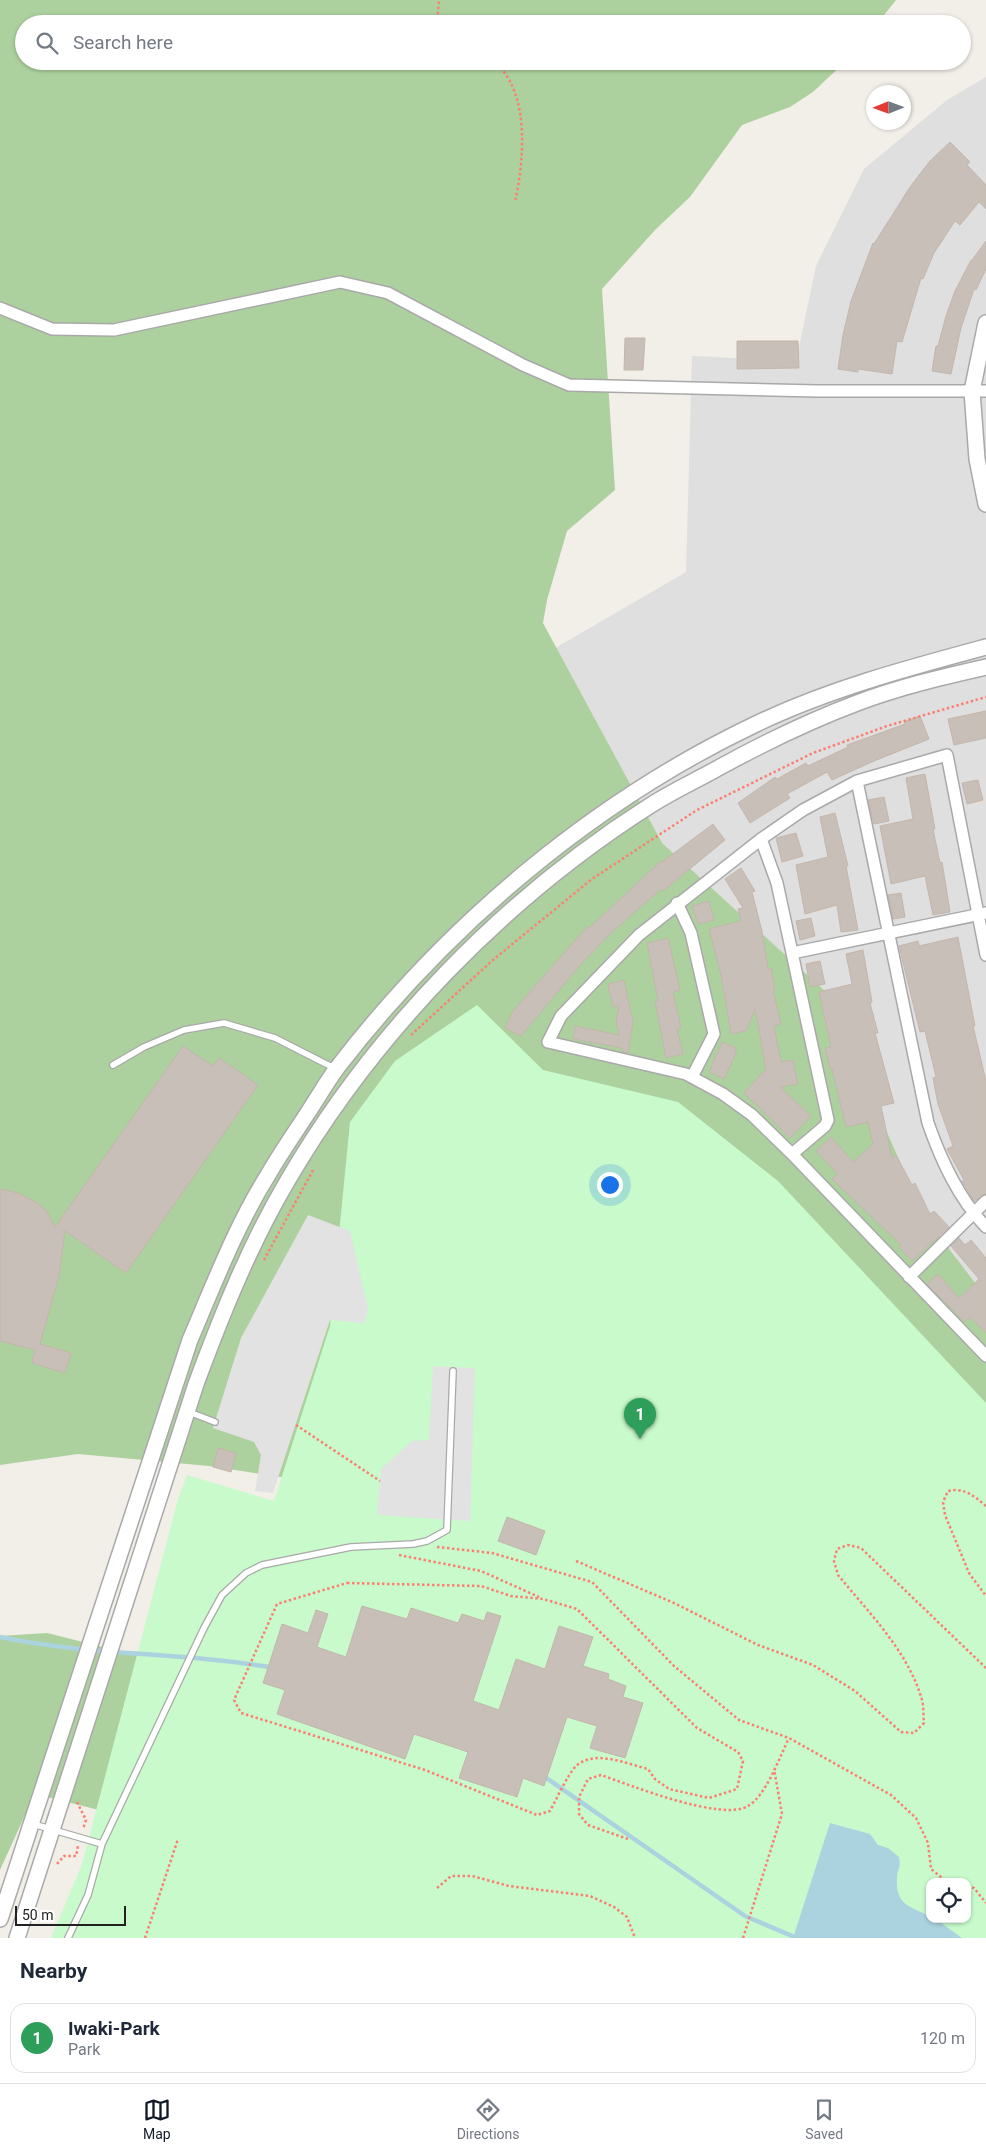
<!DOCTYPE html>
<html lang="en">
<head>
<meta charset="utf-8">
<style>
	body { margin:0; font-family:Roboto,sans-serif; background:#f2f2f3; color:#1f2937 }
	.controls { position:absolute; right:15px; bottom:15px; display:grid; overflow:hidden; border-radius:10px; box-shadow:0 1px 4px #0004 }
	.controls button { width:45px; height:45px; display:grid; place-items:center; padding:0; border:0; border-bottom:1px solid #e0e1e3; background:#fff; color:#1f2937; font:25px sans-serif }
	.compass { position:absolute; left:866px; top:85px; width:45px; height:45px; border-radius:50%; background:#fff; box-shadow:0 1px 4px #0004; rotate:269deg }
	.scale { position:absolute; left:15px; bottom:12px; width:111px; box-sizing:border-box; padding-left:5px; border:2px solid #222; border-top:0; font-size:14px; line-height:18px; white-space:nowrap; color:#222; -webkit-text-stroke:4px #fff; paint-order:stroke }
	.you { position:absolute; left:609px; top:1184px; width:18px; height:18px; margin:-12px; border:4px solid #fff; border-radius:50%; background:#1a73e8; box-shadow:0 0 0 8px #1a73e833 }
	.badge { display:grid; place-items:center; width:32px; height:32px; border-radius:50%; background:#111827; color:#fff; font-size:16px; font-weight:700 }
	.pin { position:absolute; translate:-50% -41px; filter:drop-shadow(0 1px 2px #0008) }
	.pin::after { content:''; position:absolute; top:26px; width:18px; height:15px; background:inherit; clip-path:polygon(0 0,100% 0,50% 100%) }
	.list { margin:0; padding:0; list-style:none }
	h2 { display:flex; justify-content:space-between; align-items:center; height:65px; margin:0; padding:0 20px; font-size:21px }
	h2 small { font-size:16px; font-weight:400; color:#747a83 }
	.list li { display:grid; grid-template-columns:32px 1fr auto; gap:15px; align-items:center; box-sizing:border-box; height:70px; margin:0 10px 10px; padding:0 10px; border:1px solid #e0e1e3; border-radius:15px }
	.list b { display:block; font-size:19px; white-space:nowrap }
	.list p { margin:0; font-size:16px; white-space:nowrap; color:#747a83 }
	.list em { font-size:16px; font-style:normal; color:#747a83 }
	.icon { flex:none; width:28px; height:28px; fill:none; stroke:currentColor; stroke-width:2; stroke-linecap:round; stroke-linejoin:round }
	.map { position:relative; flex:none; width:986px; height:1938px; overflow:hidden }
	.search { position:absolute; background:#fff; box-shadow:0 1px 4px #0004; left:15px; right:15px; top:15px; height:55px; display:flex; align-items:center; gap:12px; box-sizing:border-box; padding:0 18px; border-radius:28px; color:#747a83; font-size:19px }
	.sheet { height:145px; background:#fff }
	nav { display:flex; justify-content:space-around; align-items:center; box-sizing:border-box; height:70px; border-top:1px solid #e0e1e3; background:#fff; font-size:14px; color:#747a83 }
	nav a { display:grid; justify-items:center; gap:2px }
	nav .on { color:#111827 }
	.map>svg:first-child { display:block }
	.residential { fill:#e0dfdf }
	.forest { fill:#add19e; fill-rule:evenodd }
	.park { fill:#c8facc; fill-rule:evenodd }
	.parking { fill:#e2e2e2 }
	.water { fill:#aad3df }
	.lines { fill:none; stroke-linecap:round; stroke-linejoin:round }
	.stream { stroke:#aad3df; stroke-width:4.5 }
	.building { fill:#c7bfb8; stroke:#c4b6ab }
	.service-casing { stroke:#a9a9a9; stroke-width:8 }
	.minor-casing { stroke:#a9a9a9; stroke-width:14 }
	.tertiary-casing { stroke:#a9a9a9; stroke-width:18 }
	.path { stroke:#fa8072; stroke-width:2.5; stroke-dasharray:2.5 2.5; stroke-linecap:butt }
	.service { stroke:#fff; stroke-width:5.5 }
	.minor { stroke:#fff; stroke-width:11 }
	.tertiary { stroke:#fff; stroke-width:15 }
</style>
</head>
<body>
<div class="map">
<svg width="986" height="1938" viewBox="0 0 986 1938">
	<rect width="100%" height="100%" fill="#f2efe9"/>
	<path class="residential" d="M986,77V1403L347,769L686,572L692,356L796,361L816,266L864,169L947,100Z"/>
	<path class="forest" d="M0,0H896L877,24H24V61H846L813,92L790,107L742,125L690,197L656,229L602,289L615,490L567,531L547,600L543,623L662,843L826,992L923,1215L986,1297V1938H909L326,1484L209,1466L78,1454L0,1465ZM930,1882H967V1919H930Z
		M47,1633L143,1657L103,1811L43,1796L26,1813L0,1870V1636Z"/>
	<path class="park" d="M477,1005L543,1070L678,1102L778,1181L986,1403V1938H51L82,1864L178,1499L187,1475L274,1501L330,1326L350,1122L395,1061ZM930,1882H967V1919H930Z"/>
	<path class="parking" d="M308,1215L350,1231L368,1309L364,1323L330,1320L273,1493L255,1491L261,1455L254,1442L213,1428L241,1338Z
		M433,1366L475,1368L470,1521L377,1515L381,1469L412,1441L429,1440Z"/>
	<path class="water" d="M830,1823L870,1834L878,1845L888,1848L899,1857C901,1869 898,1868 897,1877C895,1904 908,1906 930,1916V1919L937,1920L962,1938H793Z"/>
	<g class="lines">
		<path class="stream" d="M0,1637C90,1656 183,1652 274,1668
			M542,1775L745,1916L797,1938"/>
	</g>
	<path class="building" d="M950,142L970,162L967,165L986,185V209L979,202L960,225L955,221L934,253L923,279L921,278L902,342L897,341L892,374L858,369V372L838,369L843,335L851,301L873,243L874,244L910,187L930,161Z
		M986,241V269L976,290L974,289L961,328L951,374L932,371L936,346H938L946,316L955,291L971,260H972Z
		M625,338H645L643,370H624Z
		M737,341H798L799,368L737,369Z
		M986,711V738L954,745L948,719Z
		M920,716L929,739L874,761L832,780L827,772L787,794L790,798L750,823L738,803L775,777L777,779L806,763L808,766L848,747L847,745L905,724L904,722Z
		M925,774L935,829H933L940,863L942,862L950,912L933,915L925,876L891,884L880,826L913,819L906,778Z
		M978,780L983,800L967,804L962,783Z
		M884,797L889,821L874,824L868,800Z
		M835,813L848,866H846L858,930L841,932L837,905L805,914L796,865L828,857L820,817Z
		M713,824L725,840L663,891L661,889L612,932L581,964L521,1036L505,1028L513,1011L587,927L589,928L661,861L662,862Z
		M796,833L803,856L782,862L776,838Z
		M741,868L755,891L752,892L762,931L768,969L771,968L775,989L773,990L781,1024L774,1026L781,1062L793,1060L798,1084L780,1087L811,1116L790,1138L744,1093L766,1069L755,1009L746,1031L731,1034L721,975L709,929L741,921L738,909L743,908L725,879Z
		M901,893L905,917L893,919L888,895Z
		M709,901L714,920L698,924L692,906Z
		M811,918L815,936L800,940L796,921Z
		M958,937L975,1026H973L986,1081V1194L974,1201L962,1181L964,1180L947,1149L953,1146L938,1104L933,1078L936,1077L925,1031L920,1032L899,946L918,941L919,946Z
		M668,938L680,990L673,992L681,1028L677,1029L683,1054L666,1058L655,1001H658L647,943Z
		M863,950L872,1002L870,1003L878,1033H875L894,1103L881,1106L892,1158L896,1155L912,1185L915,1183L930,1214L934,1211L949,1227L912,1261L899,1247L901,1245L832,1179L838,1174L816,1151L831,1137L853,1162L873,1144L868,1122L846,1127L832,1069H830L825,1048L831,1047L819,992L852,984L846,954Z
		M820,961L825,984L810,987L806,964Z
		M624,980L633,1022L628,1053L623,1052L622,1048L573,1039L575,1026L619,1035L616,1021L619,1006L613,1007L608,984Z
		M722,1042L736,1048V1053L724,1079L709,1072Z
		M183,1046L213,1066L219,1058L258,1085L126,1273L65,1231L59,1276L40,1344L71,1353L65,1373L32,1363L35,1350L0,1341V1189L18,1193L36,1202L46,1210L55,1227Z
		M959,1238L965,1245L971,1240L986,1258V1333L970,1317L965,1322L927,1284L938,1274L959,1298L979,1279L951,1246Z
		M218,1448L236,1453L231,1472L213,1467Z
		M507,1517L545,1531L536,1555L498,1541Z
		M362,1606L407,1619L411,1608L458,1623L462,1614L484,1621L487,1612L501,1616L473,1701L499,1710L516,1659L545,1669L559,1626L593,1637L583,1666L609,1674L608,1679L626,1686L623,1697L643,1703L625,1758L590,1748L597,1726L567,1717L544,1786L523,1778L517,1797L459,1778L468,1752L414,1734L405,1759L277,1714L285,1690L263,1683L282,1624L308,1633L316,1610L328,1614L317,1647L346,1657Z"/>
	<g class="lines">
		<defs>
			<path id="service" d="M113,1065L144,1047L184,1030L224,1023L275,1038L334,1068
				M189,1412L215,1422
				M33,1824L102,1844
				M68,1938L88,1895L102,1844L204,1628L222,1595L246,1573L262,1565L351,1547L413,1544L427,1541L447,1530L453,1371"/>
			<path id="minor" d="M0,308L52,329L114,330L340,282L388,293L523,365L569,385L817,391H986
				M857,781L928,1123C941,1160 958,1198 986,1227
				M761,839L777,883L828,1120L825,1126L792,1154
				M677,903L691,933L714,1034L692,1077
				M792,953L986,913
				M986,955L947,755L857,781L803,810L761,839L639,935L561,1016L548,1042L686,1074L723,1094L752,1115L792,1154L986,1356
				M909,1277L986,1201"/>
			<path id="tertiary" d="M986,323L972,391L977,459L986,504
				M0,1919L190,1340C214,1284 236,1226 268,1175C280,1154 294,1134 307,1114C317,1099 326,1083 337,1068C447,925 592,802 756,724C829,689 908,668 986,647
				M17,1938L196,1384C222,1314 250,1244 288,1180C375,1031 506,897 651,805C673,791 697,780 720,767C764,743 809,721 857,703C899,687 942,677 986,667"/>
		</defs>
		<use href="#service" class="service-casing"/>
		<use href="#minor" class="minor-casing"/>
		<use href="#tertiary" class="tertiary-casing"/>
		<path class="path" d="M437,24L439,0
			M493,61C531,90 524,161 515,202
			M411,1035L494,959L592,879L697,810L813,753L887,726L986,697
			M264,1260L313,1170
			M296,1425L380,1481
			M986,1506C974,1496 964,1487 948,1491L943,1502L945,1515L969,1573L986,1596
			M437,1547L492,1553L592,1582L674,1666L739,1720L789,1738L891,1795L916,1818L928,1843L931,1869L947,1882
			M399,1555L481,1571L539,1597
			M576,1561L674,1603L758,1645L813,1665L855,1691L901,1732L914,1733L924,1723C923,1715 924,1707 922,1700C908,1651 869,1613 838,1575L834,1561L837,1549L848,1545L861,1548L986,1668
			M347,1583L481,1586L511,1596L543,1599L577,1609L697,1728L738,1752L743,1761L737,1789L709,1798L669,1789L655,1779L648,1769C627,1764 595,1749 576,1766C568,1774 556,1800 550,1811L537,1815L425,1770L241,1713L234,1700L277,1604Z
			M77,1802L86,1820L83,1829
			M628,1839L588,1825L579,1814V1797L588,1779L601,1775C630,1785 722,1822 748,1806C766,1796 780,1756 789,1738
			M57,1864L64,1856H76L78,1846
			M967,1887L974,1888L986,1903
			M437,1888L451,1876H472L509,1886L590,1896L614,1907L627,1917L635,1938
			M145,1938L178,1839
			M743,1938L782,1814L774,1769"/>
		<use href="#service" class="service"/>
		<use href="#minor" class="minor"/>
		<use href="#tertiary" class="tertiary"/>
	</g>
</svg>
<div class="controls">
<button><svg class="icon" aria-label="locate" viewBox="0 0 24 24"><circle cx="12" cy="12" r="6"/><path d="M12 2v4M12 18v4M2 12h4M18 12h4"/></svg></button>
</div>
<svg class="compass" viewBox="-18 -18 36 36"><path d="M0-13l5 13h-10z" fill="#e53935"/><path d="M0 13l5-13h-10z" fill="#747a83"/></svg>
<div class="scale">50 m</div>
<div class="you"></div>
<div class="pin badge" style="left:640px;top:1439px;background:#2e9e5b">1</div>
<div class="search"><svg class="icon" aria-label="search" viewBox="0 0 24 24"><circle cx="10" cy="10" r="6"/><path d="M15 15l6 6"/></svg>Search here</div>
</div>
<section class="sheet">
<h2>Nearby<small></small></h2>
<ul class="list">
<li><span class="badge" style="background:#2e9e5b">1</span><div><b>Iwaki-Park</b><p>Park</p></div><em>120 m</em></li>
</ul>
</section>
<nav>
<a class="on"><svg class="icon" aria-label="map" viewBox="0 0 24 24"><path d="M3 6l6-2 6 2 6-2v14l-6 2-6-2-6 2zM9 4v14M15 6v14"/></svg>Map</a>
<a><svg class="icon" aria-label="directions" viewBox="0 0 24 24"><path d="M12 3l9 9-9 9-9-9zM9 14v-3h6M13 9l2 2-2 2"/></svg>Directions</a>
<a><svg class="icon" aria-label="saved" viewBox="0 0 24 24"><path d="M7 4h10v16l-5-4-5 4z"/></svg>Saved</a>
</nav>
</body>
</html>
